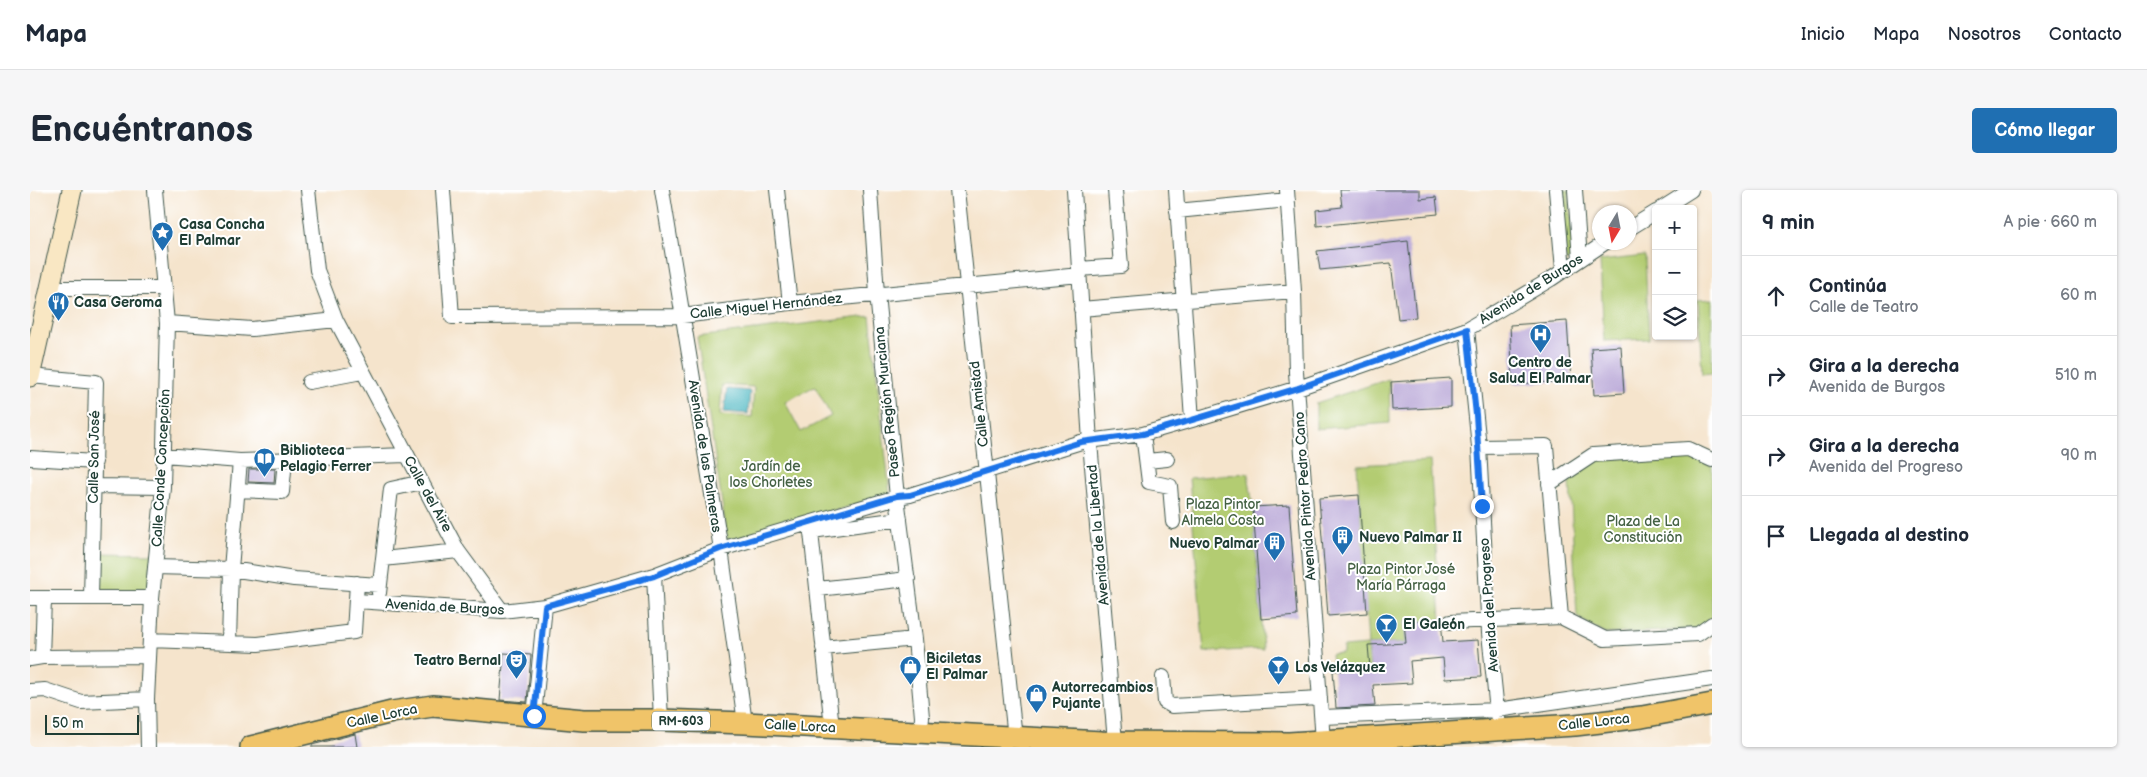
<!DOCTYPE html>
<html lang="es">
<head>
<meta charset="utf-8">
<style>
	body { margin:0; font-family:"Balsamiq Sans",sans-serif; background:#f6f6f7; color:#1f2937 }
	.controls { position:absolute; right:15px; top:15px; display:grid; overflow:hidden; border-radius:5px; box-shadow:0 1px 4px #0004 }
	.controls button { width:45px; height:45px; display:grid; place-items:center; padding:0; border:0; border-bottom:1px solid #e0e1e3; background:#fff; color:#1f2937; font:25px sans-serif }
	.compass { position:absolute; left:1562px; top:15px; width:45px; height:45px; border-radius:50%; background:#fff; box-shadow:0 1px 4px #0004; rotate:190deg }
	.scale { position:absolute; left:15px; bottom:12px; width:94px; box-sizing:border-box; padding-left:5px; border:2px solid #1f3d34; border-top:0; font-size:14px; line-height:18px; white-space:nowrap; color:#1f3d34; -webkit-text-stroke:4px #fff; paint-order:stroke }
	.stop { position:absolute; width:15px; height:15px; margin:-11px; border:4px solid #1a73e8; border-radius:50%; background:#fff }
	.stop.end { background:#1a73e8; border-color:#fff; box-shadow:0 1px 5px #0008 }
	.list { margin:0; padding:0; list-style:none }
	h2 { display:flex; justify-content:space-between; align-items:center; height:65px; margin:0; padding:0 20px; font-size:21px }
	h2 small { font-size:16px; font-weight:400; color:#747a83 }
	.list li { display:grid; grid-template-columns:32px 1fr auto; gap:15px; align-items:center; box-sizing:border-box; height:80px; padding:0 20px; border-top:1px solid #e0e1e3 }
	.list b { display:block; font-size:19px; white-space:nowrap }
	.list p { margin:0; font-size:16px; white-space:nowrap; color:#747a83 }
	.list em { font-size:16px; font-style:normal; color:#747a83 }
	.icon { flex:none; width:28px; height:28px; fill:none; stroke:currentColor; stroke-width:2; stroke-linecap:round; stroke-linejoin:round }
	.map { position:relative; flex:none; width:1682px; height:557px; overflow:hidden; border-radius:5px }
	header { display:flex; align-items:center; gap:30px; box-sizing:border-box; height:70px; padding:0 25px; background:#fff; border-bottom:1px solid #e0e1e3 }
	header strong { font-size:24px }
	nav { display:flex; gap:28px; margin-inline-start:auto; font-size:18px }
	.intro { display:flex; align-items:center; justify-content:space-between; box-sizing:border-box; height:120px; padding:0 30px }
	h1 { margin:0; font-size:35px }
	.button { padding:12px 22px; border-radius:5px; background:#1f6fb2; color:#fff; font-size:18px; font-weight:700 }
	main { display:flex; gap:30px; padding:0 30px }
	aside { flex:1; background:#fff; border-radius:5px; box-shadow:0 1px 4px #0004 }
	.map>svg:first-child { display:block }
	.green { fill:#b3cc72; stroke:#698453; fill-rule:evenodd }
	.water { fill:#48b6c1; stroke:#347a7a }
	.building { fill:#bcabd9 }
	.lines { fill:none; stroke-linecap:round; stroke-linejoin:round }
	.street-casing { stroke:#3f564b; stroke-width:16 }
	.secondary-casing { stroke:#3f564b; stroke-width:21 }
	.primary-casing { stroke:#3f564b; stroke-width:24 }
	.street { stroke:#fff; stroke-width:14 }
	.secondary { stroke:#f9e7c3; stroke-width:19 }
	.primary { stroke:#f0c469; stroke-width:21 }
	.route { stroke:#1a73e8; stroke-width:6 }
	.labels { text-anchor:middle; dominant-baseline:central; stroke-width:4; stroke-linejoin:round; paint-order:stroke }
	.shield { fill:#fff; stroke:#627771; stroke-width:1 }
	.shield-label { font-size:12px; font-weight:bold; fill:#1f3d34 }
	.poi-label { font-size:14px; font-weight:bold; fill:#1f3d34; stroke:#fff; text-anchor:start }
	.street-label { font-size:14px; fill:#1f3d34; stroke:#fff }
	.park-label { font-size:14px; fill:#446144; stroke:#fff }
</style>
</head>
<body>
<header>
<strong>Mapa</strong>
<nav><a>Inicio</a><a>Mapa</a><a>Nosotros</a><a>Contacto</a></nav>
</header>
<div class="intro"><h1>Encuéntranos</h1><a class="button">Cómo llegar</a></div>
<main>
<div class="map">
<svg width="1682" height="557" viewBox="0 0 1682 557">
	<rect width="100%" height="100%" fill="#fff"/>
	<filter id="ink" filterUnits="userSpaceOnUse"><feTurbulence type="fractalNoise" baseFrequency=".02" numOctaves="2"/><feDisplacementMap in="SourceGraphic" scale="10" xChannelSelector="R" yChannelSelector="G"/><feConvolveMatrix kernelMatrix="1 2 1 2 8 2 1 2 1" color-interpolation-filters="sRGB"/></filter>
	<filter id="wash" filterUnits="userSpaceOnUse"><feTurbulence type="fractalNoise" baseFrequency=".0096" numOctaves="4" result="noise"/><feDisplacementMap in="SourceGraphic" scale="20" xChannelSelector="R" yChannelSelector="G"/><feGaussianBlur stdDeviation="1.12" result="paint"/><feColorMatrix in="noise" values="0 0 0 0 0 0 0 0 0 0 0 0 0 0 0 0 0 1.4 0 .05"/><feComposite in="paint" operator="in"/></filter>
	<g filter="url(#wash)">
		<rect width="100%" height="100%" fill="#f5e4cc"/>
		<path class="green" d="M1530,0H1539L1544,66L1536,72Z
			M1615,66L1619,149L1574,151L1570,71Z
			M1682,109V183L1672,184L1668,110Z
			M840,126L860,304L698,353L667,147ZM692,195L724,197L722,227L690,225ZM785,196L801,226L771,242L755,212Z
			M1359,189L1360,233L1286,239V213Z
			M1656,264L1682,276V427L1666,439L1575,444L1547,427L1540,291L1566,268Z
			M1400,271L1411,430L1375,432L1376,453L1338,455L1340,478L1303,481L1301,464L1313,463V457L1338,455L1327,275Z
			M1218,283L1223,317L1233,459L1174,462L1159,288Z
			M68,363L122,364L118,402H67Z"/>
		<path class="water" d="M697,199L720,201L718,224L694,222Z"/>
		<g id="blocks">
			<path class="building" d="M1310,0H1390V9L1406,7L1408,24L1287,36L1286,20L1312,17Z
				M1378,51L1386,127L1368,129L1361,73L1290,80L1287,61Z
				M1537,131L1541,191L1483,194L1480,135Z
				M1591,156L1594,203L1564,205L1561,158Z
				M1421,188V217L1362,220L1361,192Z
				M219,279H245L244,293L218,292Z
				M1329,305L1337,423L1298,426L1289,308Z
				M1259,315L1267,426L1231,429L1223,317Z
				M1411,430L1413,452L1448,450L1451,487L1415,489L1413,468L1380,471L1382,493L1343,495L1345,516L1306,518L1303,481L1340,478L1338,455L1376,453L1374,432Z
				M474,463L501,465L497,512L470,510Z
				M325,544L327,557H282V555Z"/>
		</g>
	</g>
	<g filter="url(#ink)">
		<use href="#blocks" fill-opacity="0" stroke="#3f564b" stroke-width="1"/>
		<g class="lines">
			<defs>
				<path id="street" d="M278,0L287,80L306,130L428,361L472,421
					M413,0L422,127L652,126L760,113L1050,85
					M632,0L691,359L715,533
					M747,0L760,113
					M840,0L847,104L867,307L885,449L892,527L891,542
					M927,0L985,548
					M1044,0L1060,252L1085,552
					M1146,0L1162,230
					M1257,0L1264,101L1266,182L1293,551
					M1526,0L1533,80
					M1545,0L1550,69
					M1631,19L1661,0
					M1147,21L1258,10
					M1600,38L1626,22
					M1049,79L1091,76L1085,0
					M20,98H134
					M1051,119L1264,101
					M137,133L222,139L306,130
					M1437,139L1449,257L1459,443L1469,541
					M0,186L66,192L61,408
					M279,192L332,182
					M1113,244L1119,292L1140,296L1143,332
					M1449,257L1516,256L1531,427
					M134,265L210,271L376,265
					M0,268L65,272
					M1117,271L1137,269
					M1519,294L1563,265L1658,259L1682,270
					M64,296L133,297
					M208,300L252,302L255,270
					M780,333L802,537
					M782,341L870,329
					M353,369L428,361
					M125,377L201,379L264,389L349,395
					M624,385L631,530
					M788,399L878,389
					M349,403L361,299L392,292
					M0,408H122
					M327,411L472,421L515,416L624,385L691,359L867,307L880,305L1051,252L1113,244L1162,230L1268,198L1437,139L1521,89L1576,52
					M1420,432L1531,427L1575,449L1668,444L1682,434
					M120,450L228,454L324,442L327,393
					M199,452L201,379L210,271
					M793,458L885,449
					M12,467L14,409
					M0,469L12,467L119,466
					M1133,487L1135,512L1142,516L1290,508
					M0,501L15,500L51,512L117,509
					M504,526L515,416
					M1292,527L1467,520L1682,489
					M118,557L117,509L122,408L133,297L137,133L125,0"/>
				<path id="secondary" d="M0,187L42,0"/>
				<path id="primary" d="M221,557L362,522L403,516L554,530H631L715,533L1072,552L1259,553L1545,535L1612,527L1682,514"/>
			</defs>
			<use href="#street" class="street-casing"/>
			<use href="#secondary" class="secondary-casing"/>
			<use href="#primary" class="primary-casing"/>
			<use href="#street" class="street"/>
			<use href="#secondary" class="secondary"/>
			<use href="#primary" class="primary"/>
		</g>
	</g>
	<g class="lines" filter="url(#ink)">
		<path class="route" d="M504,526L515,416L624,386L690,359L867,306L880,305L1051,252L1113,244L1162,230L1268,198L1437,139L1446,225L1452,316"/>
	</g>
	<defs>
		<symbol id="sight-pin" viewBox="-11 -11 22 30"><path d="M0 17L-7.5 6A9.5 9.5 0 1 1 7.5 6Z" fill="#1f6fb2" stroke="#fff"/><path d="M0-6L1.8-2.2L6-1.7L2.9 1.2L3.7 5.4L0 3.3L-3.7 5.4L-2.9 1.2L-6-1.7L-1.8-2.2Z" fill="#fff"/></symbol>
		<symbol id="restaurant-pin" viewBox="-11 -11 22 30"><path d="M0 17L-7.5 6A9.5 9.5 0 1 1 7.5 6Z" fill="#1f6fb2" stroke="#fff"/><path d="M-5-6h1v4h1v-4h1v4h1v-4h1v5L-1.5 .5V6h-2V.5L-5-1ZM5-6V6H3V1.5H1.5Q1.5-4 5-6Z" fill="#fff"/></symbol>
		<symbol id="hospital-pin" viewBox="-11 -11 22 30"><path d="M0 17L-7.5 6A9.5 9.5 0 1 1 7.5 6Z" fill="#1f6fb2" stroke="#fff"/><path d="M-5-5h3v3.5h4V-5h3V5h-3V1.5h-4V5h-3Z" fill="#fff"/></symbol>
		<symbol id="library-pin" viewBox="-11 -11 22 30"><path d="M0 17L-7.5 6A9.5 9.5 0 1 1 7.5 6Z" fill="#1f6fb2" stroke="#fff"/><path d="M-6-4Q-3-5.5-.7-3.5V5Q-3 3-6 4ZM6-4Q3-5.5 .7-3.5V5Q3 3 6 4Z" fill="#fff"/></symbol>
		<symbol id="building-pin" viewBox="-11 -11 22 30"><path d="M0 17L-7.5 6A9.5 9.5 0 1 1 7.5 6Z" fill="#1f6fb2" stroke="#fff"/><path d="M-4-6H4V6H1V3H-1V6H-4ZM-2.5-4.3h1.7v1.8h-1.7ZM.8-4.3h1.7v1.8H.8ZM-2.5-1h1.7V.8h-1.7ZM.8-1h1.7V.8H.8Z" fill="#fff"/></symbol>
		<symbol id="bar-pin" viewBox="-11 -11 22 30"><path d="M0 17L-7.5 6A9.5 9.5 0 1 1 7.5 6Z" fill="#1f6fb2" stroke="#fff"/><path d="M-6-5H6L.8 .8V4.5H3.5V6h-7V4.5H-.8V.8Z" fill="#fff"/></symbol>
		<symbol id="theatre-pin" viewBox="-11 -11 22 30"><path d="M0 17L-7.5 6A9.5 9.5 0 1 1 7.5 6Z" fill="#1f6fb2" stroke="#fff"/><path d="M-5-5.5Q0-4 5-5.5V0Q5 5 0 6Q-5 5-5 0ZM-3.3-2.5H-1v1.5H-3.3ZM1-2.5H3.3v1.5H1ZM-2.8 1Q0 5.5 2.8 1Z" fill="#fff"/></symbol>
		<symbol id="shop-pin" viewBox="-11 -11 22 30"><path d="M0 17L-7.5 6A9.5 9.5 0 1 1 7.5 6Z" fill="#1f6fb2" stroke="#fff"/><path d="M-5-2.5h2.3a2.7 3.5 0 0 1 5.4 0H5L5.5 6h-11ZM-1.5-2.5h3a1.5 2.3 0 0 0-3 0Z" fill="#fff"/></symbol>
	</defs>
	<g fill-rule="evenodd">
		<use href="#sight-pin" x="120" y="30" width="25" height="34"/>
		<use href="#restaurant-pin" x="16" y="100" width="25" height="34"/>
		<use href="#hospital-pin" x="1498" y="132" width="25" height="34"/>
		<use href="#library-pin" x="222" y="256" width="25" height="34"/>
		<use href="#building-pin" x="1300" y="334" width="25" height="34"/>
		<use href="#building-pin" x="1232" y="340" width="25" height="34"/>
		<use href="#bar-pin" x="1344" y="422" width="25" height="34"/>
		<use href="#theatre-pin" x="474" y="458" width="25" height="34"/>
		<use href="#shop-pin" x="868" y="464" width="25" height="34"/>
		<use href="#bar-pin" x="1236" y="464" width="25" height="34"/>
		<use href="#shop-pin" x="994" y="492" width="25" height="34"/>
	</g>
	<g class="labels">
		<rect class="shield" x="622" y="521.5" width="58" height="19" rx="4"/>
		<g class="shield-label">
			<text x="651" y="531">RM-603</text>
		</g>
		<g class="poi-label">
			<text x="149" y="34">Casa Concha<tspan x="149" dy="16">El Palmar</tspan></text>
			<text x="44" y="112">Casa Geroma</text>
			<text x="1510" y="172" text-anchor="middle">Centro de<tspan x="1510" dy="16">Salud El Palmar</tspan></text>
			<text x="250" y="260">Biblioteca<tspan x="250" dy="16">Pelagio Ferrer</tspan></text>
			<text x="1329" y="347">Nuevo Palmar II</text>
			<text x="1229" y="353" text-anchor="end">Nuevo Palmar</text>
			<text x="1373" y="434">El Galeón</text>
			<text x="896" y="468">Biciletas<tspan x="896" dy="16">El Palmar</tspan></text>
			<text x="471" y="470" text-anchor="end">Teatro Bernal</text>
			<text x="1265" y="477">Los Velázquez</text>
			<text x="1022" y="497">Autorrecambios<tspan x="1022" dy="16">Pujante</tspan></text>
		</g>
		<g class="street-label">
			<text transform="translate(1501 99) rotate(-32)">Avenida de Burgos</text>
			<text transform="translate(736 116) rotate(-6)">Calle Miguel Hernández</text>
			<text transform="translate(857 212) rotate(-96)">Paseo Región Murciana</text>
			<text transform="translate(949 214) rotate(-96)">Calle Amistad</text>
			<text transform="translate(675 266) rotate(81)">Avenida de las Palmeras</text>
			<text transform="translate(64 267) rotate(-89)">Calle San José</text>
			<text transform="translate(131 278) rotate(-87)">Calle Conde Concepción</text>
			<text transform="translate(398 304) rotate(61)">Calle del Aire</text>
			<text transform="translate(1275 306) rotate(-94)">Avenida Pintor Pedro Cano</text>
			<text transform="translate(1068 345) rotate(-95)">Avenida de la Libertad</text>
			<text transform="translate(1459 415) rotate(-94)">Avenida del Progreso</text>
			<text transform="translate(415 417) rotate(3)">Avenida de Burgos</text>
			<text transform="translate(352 526) rotate(-12)">Calle Lorca</text>
			<text transform="translate(1564 532) rotate(-6)">Calle Lorca</text>
			<text transform="translate(770 536) rotate(3)">Calle Lorca</text>
		</g>
		<g class="park-label">
			<text x="741" y="276">Jardín de<tspan x="741" dy="16">los Chorletes</tspan></text>
			<text x="1193" y="314">Plaza Pintor<tspan x="1193" dy="16">Almela Costa</tspan></text>
			<text x="1613" y="331">Plaza de La<tspan x="1613" dy="16">Constitución</tspan></text>
			<text x="1371" y="379">Plaza Pintor José<tspan x="1371" dy="16">María Párraga</tspan></text>
		</g>
	</g>
</svg>
<div class="controls">
<button>+</button>
<button>−</button>
<button><svg class="icon" aria-label="layers" viewBox="0 0 24 24"><path d="M12 4l9 5-9 5-9-5zM3 14l9 5 9-5"/></svg></button>
</div>
<svg class="compass" viewBox="-18 -18 36 36"><path d="M0-13l5 13h-10z" fill="#e53935"/><path d="M0 13l5-13h-10z" fill="#747a83"/></svg>
<div class="scale">50 m</div>
<div class="stop" style="left:504px;top:526px"></div>
<div class="stop end" style="left:1452px;top:316px"></div>
</div>
<aside>
<h2>9 min<small>A pie · 660 m</small></h2>
<ul class="list">
<li><svg class="icon" aria-label="ahead" viewBox="0 0 24 24"><path d="M12 20V5M6 11l6-6 6 6"/></svg><div><b>Continúa</b><p>Calle de Teatro</p></div><em>60 m</em></li>
<li><svg class="icon" aria-label="right" viewBox="0 0 24 24"><path d="M7 20v-9h11M14 6l5 5-5 5"/></svg><div><b>Gira a la derecha</b><p>Avenida de Burgos</p></div><em>510 m</em></li>
<li><svg class="icon" aria-label="right" viewBox="0 0 24 24"><path d="M7 20v-9h11M14 6l5 5-5 5"/></svg><div><b>Gira a la derecha</b><p>Avenida del Progreso</p></div><em>90 m</em></li>
<li><svg class="icon" aria-label="arrive" viewBox="0 0 24 24"><path d="M6 21V4h12l-3 4 3 4H6"/></svg><div><b>Llegada al destino</b></div></li>
</ul>
</aside>
</main>
</body>
</html>
